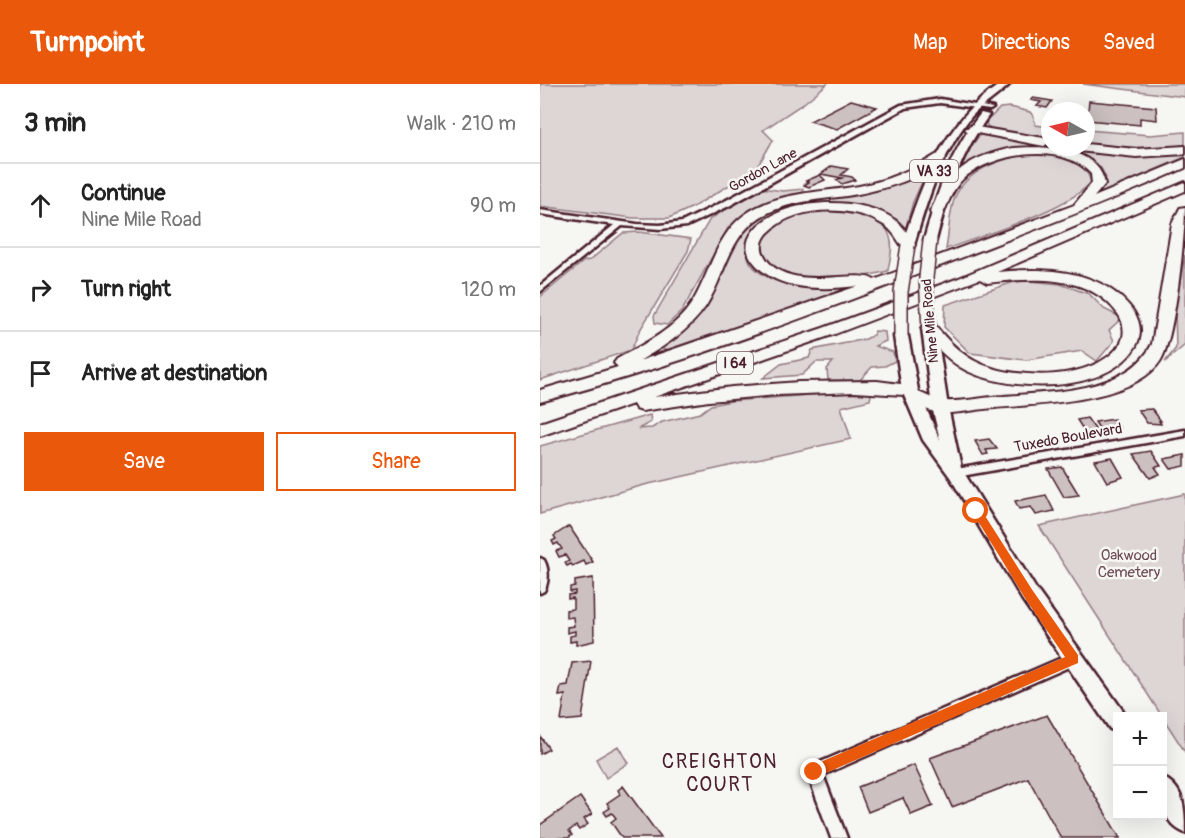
<!DOCTYPE html>
<html lang="en">
<head>
<meta charset="utf-8">
<style>
	body { margin:0; font-family:Pangolin,sans-serif; background:#f2f2f2; color:#222 }
	.controls { position:absolute; right:18px; bottom:18px; display:grid; overflow:hidden; border-radius:0px; box-shadow:0 6px 24px #0002 }
	.controls button { width:54px; height:54px; display:grid; place-items:center; padding:0; border:0; border-bottom:2px solid #e0e0e0; background:#fff; color:#222; font:30px sans-serif }
	.compass { position:absolute; left:501px; top:18px; width:54px; height:54px; border-radius:50%; background:#fff; box-shadow:0 6px 24px #0002; rotate:278deg }
	.stop { position:absolute; width:18px; height:18px; margin:-14px; border:4px solid #ea580c; border-radius:50%; background:#fff }
	.stop.end { background:#ea580c; border-color:#fff; box-shadow:0 2px 6px #0008 }
	.list { margin:0; padding:0; list-style:none }
	h2 { display:flex; justify-content:space-between; align-items:center; height:78px; margin:0; padding:0 24px; font-size:26px }
	h2 small { font-size:20px; font-weight:400; color:#767676 }
	.list li { display:grid; grid-template-columns:39px 1fr auto; gap:18px; align-items:center; box-sizing:border-box; height:84px; padding:0 24px; border-top:2px solid #e0e0e0 }
	.list b { display:block; font-size:22px; white-space:nowrap }
	.list p { margin:0; font-size:20px; white-space:nowrap; color:#767676 }
	.list em { font-size:20px; font-style:normal; color:#767676 }
	.actions { display:flex; gap:12px; padding:18px 24px }
	.actions a { flex:1; padding:14px 0; border:2px solid #ea580c; border-radius:0px; text-align:center; font-size:21px; color:#ea580c }
	.actions .main { background:#ea580c; color:#fff }
	.icon { flex:none; width:33px; height:33px; fill:none; stroke:currentColor; stroke-width:2; stroke-linecap:round; stroke-linejoin:round }
	.map { position:relative; flex:none; width:645px; height:754px; overflow:hidden }
	header { display:flex; align-items:center; gap:36px; box-sizing:border-box; height:84px; padding:0 30px; background:#ea580c; color:#fff }
	header strong { font-size:28px }
	nav { display:flex; gap:33px; margin-inline-start:auto; font-size:21px }
	main { display:flex }
	aside { flex:1; background:#fff }
	.map>svg:first-child { display:block }
	.green { fill:#ddd6d5; stroke:#947a80; stroke-width:1.5 }
	.building { fill:#ccc1c0; stroke:#4a1f2b; stroke-width:1.5 }
	.lines { fill:none; stroke-linecap:round; stroke-linejoin:round }
	.minor-casing { stroke:#4a1f2b; stroke-width:5 }
	.primary-casing { stroke:#4a1f2b; stroke-width:5 }
	.motorway-casing { stroke:#4a1f2b; stroke-width:4 }
	.minor { fill:#f6f6f2; fill-rule:evenodd }
	.primary { fill:#f6f6f2; fill-rule:evenodd }
	.motorway { fill:#f6f6f2; fill-rule:evenodd }
	.primary-bridge-casing { stroke:#4a1f2b; stroke-width:16; stroke-linecap:butt }
	.primary-bridge { stroke:#f6f6f2; stroke-width:13 }
	.route { fill:#ea580c }
	.labels { text-anchor:middle; dominant-baseline:central; stroke-width:5; stroke-linejoin:round; paint-order:stroke }
	.far-street-label { font-size:14px; fill:#4a1f2b; stroke:#f6f6f2 }
	.shield { fill:#f6f6f2; stroke:#7e6067; stroke-width:1.5 }
	.shield-label { font-size:14px; font-weight:bold; fill:#4a1f2b }
	.street-label { font-size:15px; fill:#4a1f2b; stroke:#f6f6f2 }
	.park-label { font-size:15px; fill:#6f4d56; stroke:#f6f6f2 }
	.near-neighbourhood-label { font-size:20px; letter-spacing:1.5px; fill:#4a1f2b; stroke:#f6f6f2 }
</style>
</head>
<body>
<header>
<strong>Turnpoint</strong>
<nav><a>Map</a><a>Directions</a><a>Saved</a></nav>
</header>
<main>
<aside>
<h2>3 min<small>Walk · 210 m</small></h2>
<ul class="list">
<li><svg class="icon" aria-label="ahead" viewBox="0 0 24 24"><path d="M12 20V5M6 11l6-6 6 6"/></svg><div><b>Continue</b><p>Nine Mile Road</p></div><em>90 m</em></li>
<li><svg class="icon" aria-label="right" viewBox="0 0 24 24"><path d="M7 20v-9h11M14 6l5 5-5 5"/></svg><div><b>Turn right</b></div><em>120 m</em></li>
<li><svg class="icon" aria-label="arrive" viewBox="0 0 24 24"><path d="M6 21V4h12l-3 4 3 4H6"/></svg><div><b>Arrive at destination</b></div></li>
</ul>
<div class="actions"><a class="main">Save</a><a>Share</a></div>
</aside>
<div class="map">
<svg width="645" height="754" viewBox="0 0 645 754">
	<rect width="100%" height="100%" fill="#f6f6f2"/>
	<filter id="ink" filterUnits="userSpaceOnUse"><feTurbulence type="fractalNoise" baseFrequency=".0167" numOctaves="2"/><feDisplacementMap in="SourceGraphic" scale="12" xChannelSelector="R" yChannelSelector="G"/><feConvolveMatrix kernelMatrix="1 2 1 2 8 2 1 2 1" color-interpolation-filters="sRGB"/></filter>
	<g filter="url(#ink)">
		<path class="green" d="M0,0H287L264,19L223,46L233,56L216,85L153,123L129,134H93L0,122Z
			M543,0H645V13Z
			M470,23L490,28L494,33L495,41L510,43V54L455,46L447,42L446,38L460,24Z
			M546,46L610,51L645,48V61C612,65 579,64 546,59Z
			M440,51C507,61 576,78 645,69V73L563,108L560,107L566,94L561,84L542,73L487,64L419,86L428,66Z
			M486,70C509,71 543,70 551,98C531,124 441,152 406,165C409,149 409,128 415,113C427,86 459,76 486,70Z
			M388,85L373,118L365,147L353,135L267,122L211,151L206,160C207,166 207,173 210,178C227,205 279,205 307,205L123,267L124,260L205,142L231,127L248,121Z
			M221,104L243,107L263,105V109C235,115 208,122 188,144L142,227L127,241L115,239L114,232L170,135Z
			M284,127C308,128 347,127 351,158C353,167 349,178 348,187C323,193 296,199 271,196C251,193 206,176 225,150C237,133 265,130 284,127Z
			M99,148L151,155L148,167L100,246L91,266L0,296V213L44,177L50,176L83,149Z
			M645,171V261L625,278L636,264L635,224Z
			M480,196L520,200L549,210L564,225L582,234L569,246L574,257L557,277L542,267L486,276L430,269L404,243L405,221Z
			M335,247L345,248L346,257L335,262L353,268L355,277L345,282L332,283L320,296H288L287,285L293,278H276L262,291L223,294L241,280L269,274L272,266L326,255L333,251Z
			M332,306L330,316L301,323L311,355L104,401L0,430V362L110,331L111,338L98,345L112,344L122,338L160,329L171,321L191,317Z
			M645,410V668L499,442Z
			M78,662L88,679L66,694L56,675Z"/>
		<path class="building" d="M493,14L512,17L507,24L497,22L501,18L491,16Z
			M311,16L337,23L297,45L270,37Z
			M549,17L616,23L617,36L600,34V41L547,36Z
			M292,82L308,85L301,91L312,93L315,96L302,100L296,96L302,94L281,90Z
			M280,91L285,96L269,103L264,101L269,98L266,97Z
			M612,325L621,337H619L621,340L607,339L598,326Z
			M547,334L557,348L546,350L537,336Z
			M574,335L580,344L561,347L555,338Z
			M449,355L457,365L446,366L448,370L443,371L435,357Z
			M611,367L621,382L615,383L620,390L610,394L593,370Z
			M645,371V382L631,385L624,375Z
			M572,374L583,393L567,398L555,377Z
			M522,383L539,411L524,413L508,385Z
			M506,411L514,427L496,431L491,423L479,425L475,417Z
			M29,442L53,478L46,481L44,477L33,482L31,480L27,482L25,479L29,477L25,471L19,473L16,467L22,465L18,459L14,461L12,457L16,455L14,452Z
			M53,494L54,557L36,561V557L30,558V552L35,551V547L27,549V543L34,542L33,533L26,534V526L33,525V514L28,515V511L35,510V507L30,508V503L35,502V497Z
			M51,577L42,635L21,637L25,611L19,612L21,602L28,601L32,579Z
			M507,631L580,754H521L488,694L412,723L390,674Z
			M0,652L9,665L0,670Z
			M374,681L393,722L371,731L363,714L328,728L318,703Z
			M83,702L121,754H82L71,738L76,734L72,729L67,732L64,728L70,724L67,719L80,710L78,706Z
			M40,713L52,730L44,735L48,740L39,746L36,742L29,747L32,751L28,754H0V741Z"/>
		<g class="lines">
			<defs>
				<path id="minor" d="M400,15L453,24L450,26L400,19L365,24L189,122L147,142L120,145L82,142L0,208V202L74,141L0,130V126L97,140L120,141L142,138L183,118L361,21Z
					M645,346V352L416,393L411,389L416,385Z
					M0,474L4,476C9,485 9,498 4,507L0,509Z
					M533,569L538,571L540,575L538,579L283,691L307,754H291L267,688L269,683Z"/>
				<path id="primary" d="M460,0H470C458,12 443,20 431,33C401,70 387,117 374,161L368,165L364,164L362,161C382,98 404,38 460,0Z
					M441,29L449,31C421,69 408,110 396,156L394,159H386L384,156C397,110 410,67 441,29Z
					M389,240L396,244L408,323L421,384L496,505L586,631L578,632V648L570,645L482,515L410,393L383,356L362,306L354,252L361,248L368,252L378,306L400,356L392,323L382,244Z
					M622,693C645,703 645,727 645,749C621,739 622,715 622,693Z"/>
				<path id="motorway" d="M431,42L504,54L510,58L504,62L427,47L425,45Z
					M546,60L596,65L645,62V70L596,73L538,67L532,63H546Z
					M473,64C504,62 558,62 565,100L554,113L645,75V84C562,121 477,152 392,185C264,234 133,283 0,318V306L78,283L74,279L77,275C104,260 136,245 153,217C170,189 176,152 204,131C237,107 281,109 319,102C346,97 372,86 396,71L400,70L406,74C399,82 388,86 379,91C360,100 339,106 318,110C287,116 253,115 224,131C189,150 186,190 166,222C149,247 125,262 99,277L318,202C283,206 235,208 212,176C205,166 206,156 214,146C241,113 322,111 355,136C364,142 369,152 375,161L373,164H363C357,155 352,145 342,140C312,121 256,121 230,147C223,153 219,162 224,171C245,212 319,183 334,196L534,121L552,99L551,90C523,57 452,69 423,95C412,105 409,119 402,131H392L390,128C410,87 428,73 473,64Z
					M645,98V107L457,188C506,183 563,185 594,228C601,239 602,251 596,262C567,311 472,308 427,287C409,278 396,263 383,247L381,244L383,241H395C407,256 421,271 439,279C476,296 555,298 580,260C586,251 584,238 578,230C549,189 491,194 447,199L440,195L295,250L114,313L192,303L259,298L337,297L376,302L378,308C386,311 395,316 404,317C423,318 444,313 463,312C510,308 588,309 612,260L632,140L640,124L645,123C645,152 635,253 621,276C595,318 499,320 455,324C437,325 417,330 400,329C389,328 376,320 366,316L364,311L315,308L237,311L169,317L102,327L96,325L93,320L0,352V339L283,244L419,194Z"/>
			</defs>
			<use href="#minor" class="minor-casing"/>
			<use href="#primary" class="primary-casing"/>
			<use href="#motorway" class="motorway-casing"/>
			<use href="#minor" class="minor"/>
			<use href="#primary" class="primary"/>
			<use href="#motorway" class="motorway"/>
			<defs>
				<path id="primary-bridge" d="M389,244L386,194L390,156
					M361,252V208L368,161"/>
			</defs>
			<use href="#primary-bridge" class="primary-bridge-casing"/>
			<use href="#primary-bridge" class="primary-bridge"/>
		</g>
	</g>
	<path class="route" d="M436,423L440,424L493,507L538,571V579L279,692L274,694L269,692L267,688L269,683L525,573L485,514L433,429L431,427Z"/>
	<g class="labels">
		<g class="far-street-label">
			<text transform="translate(223 86) rotate(-29)">Gordon Lane</text>
			<text transform="translate(390 237) rotate(-95)">Nine Mile Road</text>
		</g>
		<g class="shield">
			<rect x="370" y="76" width="48" height="22" rx="4.5"/>
			<rect x="177" y="268" width="36" height="22" rx="4.5"/>
		</g>
		<g class="shield-label">
			<text x="394" y="87">VA 33</text>
			<text x="195" y="279">I 64</text>
		</g>
		<g class="street-label">
			<text transform="translate(528 354) rotate(-10)">Tuxedo Boulevard</text>
		</g>
		<g class="park-label">
			<text x="589" y="471">Oakwood<tspan x="589" dy="17">Cemetery</tspan></text>
		</g>
		<g class="near-neighbourhood-label">
			<text x="180" y="677">CREIGHTON<tspan x="180" dy="23">COURT</tspan></text>
		</g>
	</g>
</svg>
<div class="controls">
<button>+</button>
<button>−</button>
</div>
<svg class="compass" viewBox="-18 -18 36 36"><path d="M0-13l5 13h-10z" fill="#e53935"/><path d="M0 13l5-13h-10z" fill="#767676"/></svg>
<div class="stop" style="left:436px;top:427px"></div>
<div class="stop end" style="left:274px;top:688px"></div>
</div>
</main>
</body>
</html>
